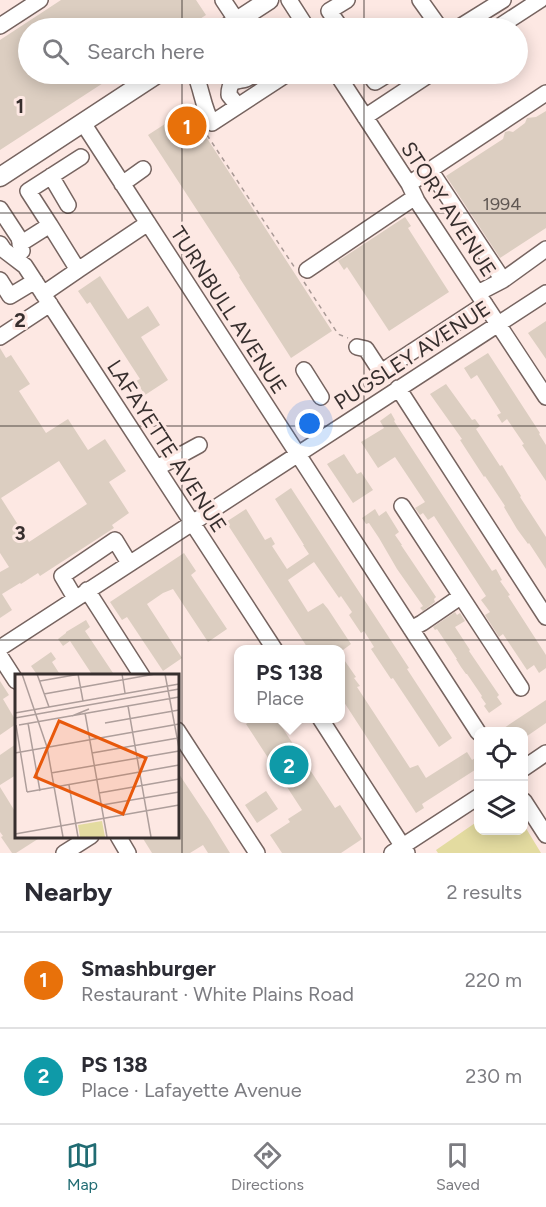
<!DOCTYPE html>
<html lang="en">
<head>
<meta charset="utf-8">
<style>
	body { margin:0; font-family:Figtree,sans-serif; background:#f2f2f3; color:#2b2b33 }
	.controls { position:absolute; right:18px; bottom:18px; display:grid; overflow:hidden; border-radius:12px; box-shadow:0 3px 15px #0003 }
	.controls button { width:54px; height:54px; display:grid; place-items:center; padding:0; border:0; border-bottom:2px solid #e1e1e2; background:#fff; color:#2b2b33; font:30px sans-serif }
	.you { position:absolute; left:310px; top:424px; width:21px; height:21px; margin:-15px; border:4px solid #fff; border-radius:50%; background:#1a73e8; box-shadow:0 0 0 9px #1a73e833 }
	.badge { display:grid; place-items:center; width:39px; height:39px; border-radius:50%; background:#216c73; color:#fff; font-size:20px; font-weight:700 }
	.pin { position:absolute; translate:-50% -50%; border:3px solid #fff; box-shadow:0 2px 6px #0006 }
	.popup { position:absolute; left:234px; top:645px; width:111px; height:78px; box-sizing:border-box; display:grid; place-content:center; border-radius:12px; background:#fff; filter:drop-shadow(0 2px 4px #0005); font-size:20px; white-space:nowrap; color:#7c7c81 }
	.popup b { font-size:22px; color:#2b2b33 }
	.popup::after { content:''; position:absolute; left:50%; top:100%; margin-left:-12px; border:12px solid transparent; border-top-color:#fff }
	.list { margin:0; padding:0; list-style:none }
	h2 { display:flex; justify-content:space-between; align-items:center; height:78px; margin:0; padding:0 24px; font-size:26px }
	h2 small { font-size:20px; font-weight:400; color:#7c7c81 }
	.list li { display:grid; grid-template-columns:39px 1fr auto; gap:18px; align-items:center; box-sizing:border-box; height:96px; padding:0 24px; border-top:2px solid #e1e1e2 }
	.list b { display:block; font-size:22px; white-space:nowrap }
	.list p { margin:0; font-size:20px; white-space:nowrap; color:#7c7c81 }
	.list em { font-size:20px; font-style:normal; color:#7c7c81 }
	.icon { flex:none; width:33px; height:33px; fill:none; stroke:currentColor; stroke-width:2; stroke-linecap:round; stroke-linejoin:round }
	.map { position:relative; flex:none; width:546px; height:853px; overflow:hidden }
	.search { position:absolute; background:#fff; box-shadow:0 3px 15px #0003; left:18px; right:18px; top:18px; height:66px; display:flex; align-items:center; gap:15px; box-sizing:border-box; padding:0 21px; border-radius:33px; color:#7c7c81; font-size:22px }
	.sheet { height:270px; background:#fff }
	nav { display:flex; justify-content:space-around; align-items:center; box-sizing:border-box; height:84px; border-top:2px solid #e1e1e2; background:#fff; font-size:16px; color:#7c7c81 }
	nav a { display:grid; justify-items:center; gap:3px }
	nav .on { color:#216c73 }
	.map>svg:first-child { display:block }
	.green { fill:#e3dba0 }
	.building { fill:#dccec1; fill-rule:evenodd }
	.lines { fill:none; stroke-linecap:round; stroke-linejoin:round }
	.minor-casing { stroke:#766460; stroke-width:18 }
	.major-casing { stroke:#766460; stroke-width:21 }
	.path { stroke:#a89995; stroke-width:1.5; stroke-dasharray:4.5 4.5; stroke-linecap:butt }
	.minor { stroke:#fff; stroke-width:15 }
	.major { stroke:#fff; stroke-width:18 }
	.grid { fill:none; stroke:#372f2e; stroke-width:1.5; stroke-opacity:0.55 }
	.labels { text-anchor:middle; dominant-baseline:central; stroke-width:6; stroke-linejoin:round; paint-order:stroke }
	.number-label { font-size:18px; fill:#605753 }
	.street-label { font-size:21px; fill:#372f2e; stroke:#fde8e3 }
	.inset-road { fill:none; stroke:#ae9e9b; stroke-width:1.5 }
	.view { fill:#e8590c; fill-opacity:0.15; stroke:#e8590c; stroke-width:3 }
	.inset-edge { fill:none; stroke:#372f2e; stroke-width:3 }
	.grid-label { font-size:20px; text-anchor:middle; font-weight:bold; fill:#372f2e; stroke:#fde8e3; stroke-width:6; stroke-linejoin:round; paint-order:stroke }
</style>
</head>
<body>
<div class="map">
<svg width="546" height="853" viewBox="0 0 546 853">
	<rect width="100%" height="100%" fill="#fde8e3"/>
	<path class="green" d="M478,821V830H524V825L541,853H438L436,850Z"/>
	<path class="building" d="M61,0H196L206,15L186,28H28V74H117L0,150V40Z
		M188,109L332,331L291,358L239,277L240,276L148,135Z
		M546,111V228L500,258L446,176L503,139L505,132L509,131L513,132L525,123L527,118L536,117Z
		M405,217L411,226L408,228L449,292L389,331L347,267L344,270L338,261Z
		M100,276L128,319L148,306L160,325L141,337L168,380L145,395L136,381L140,379L90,302L87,304L78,291Z
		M546,321V359L528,333Z
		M0,348L6,358L11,355L30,384L19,391L46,433L68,419L88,450L105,439L126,471L109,482L129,513L112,525L114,528L40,576L38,573L21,584L20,583L2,594L12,610L0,618V572L9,567L0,553ZM59,461L87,504L29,542L1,498Z
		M488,353L540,433L539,434L546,445V481L522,445L524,444L507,419L502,423L497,415L501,413L477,375L471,379L464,368Z
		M446,384L472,420L475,419L480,426L476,429L500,466L502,465L516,488L521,496L520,497L546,537V569L529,543L528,544L517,529L504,507L505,506L485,476L484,477L460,440L462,439L430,394Z
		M391,413L395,420L394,421L492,571L496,569L502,580L500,581L510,595L508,596L546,655V668L539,673L534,665L527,670L503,634L499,637L485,615L490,612L481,600L486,596L434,516L428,520L423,513L420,515L415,508L425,502L395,457L378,468L361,442L384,428L380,421Z
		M344,454L357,474L361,472L373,490L353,503L327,464Z
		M291,488L409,668L407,669L452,738L439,747L393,678L391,679L371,649L374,647L364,631L361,633L349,615L352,612L341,596L339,598L314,562L288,580L308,612L323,603L328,609L351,644L343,650H309L226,522L246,509L265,540L271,537L275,544L272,546L287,569L309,554L303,545H304L275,499Z
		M375,509L379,516L386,511L399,532L395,535L402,545H401L436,597L434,599L435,602L423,611L420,608L423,606L397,569L379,538L369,523L366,524L362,518Z
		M184,553L196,571L191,575L227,629L208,642L173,589L163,593L147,604L182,658L163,671L127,617L122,620L110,602Z
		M455,612L457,615L460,613L465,621L455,627L470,650L469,651L499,695L497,697L502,704L489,713L484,706L486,704L481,697L482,696L467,674H466L461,667L456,659H457L437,629L435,630L433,627Z
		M86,620L90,627L85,631L115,676H93L70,641L63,646L58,639L66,633V632Z
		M51,652L56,659L52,662L61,676H38L31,666Z
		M340,654L356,677L354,678L360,686L357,687L410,768L418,765L426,778L467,752L472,760L475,758L478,764V768L422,804L424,808L416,813L340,696Z
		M0,681L9,695L3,699L16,721V724L0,735Z
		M546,700V723L530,734L524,738V732H498Z
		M255,718H276L335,808L340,805L362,839L341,853H282L270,835L290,822L288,819L302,810L246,724Z
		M16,744V775L0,785V755Z
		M177,771L209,819L230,853H208L203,845L190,853H152L142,837H177Z
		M0,787L16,813V837H41L16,853H12L1,837L3,836L0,832Z
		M266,791L278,809L257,823L245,805Z"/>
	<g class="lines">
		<defs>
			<path id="minor" d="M223,0L237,21
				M289,0L307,28
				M420,0L440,28
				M0,26L40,0
				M341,28L329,11L347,0
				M458,28L503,0
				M497,28L540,0
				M195,74C202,90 203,108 212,123L287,74
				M337,74L409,184L417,201L546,397
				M369,74L375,82L388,74
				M238,106L229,95C229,80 235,82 246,79C248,78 253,75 255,74
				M365,117L430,74
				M83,123L478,732
				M430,170L546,93
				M51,176L68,205
				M122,184L143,169
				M409,184L430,170L503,280
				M0,209L19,238L22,251
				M50,225L28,191L81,157
				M0,244L4,250L25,266L275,650
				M20,244L50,225L78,270L148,223
				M307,270L415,197
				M0,280L10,296L35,281
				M478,293L503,280L546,249
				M43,294L78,270
				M0,337L50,304
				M357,347L366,349L381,372L485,304
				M304,370L321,397
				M398,388L546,617
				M157,468L199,445
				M402,506L521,688
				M87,590L142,676
				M75,598L62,576L115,540L129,563
				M411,629L422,623L460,597
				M0,648L546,293
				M0,656L16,681
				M320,718L407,853
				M177,730L257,853
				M524,768L546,753
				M524,801L546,835
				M118,836L128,853
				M64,853L91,836
				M392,853L478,797"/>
			<path id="major" d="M226,28L269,0
				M0,177L157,74"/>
		</defs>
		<use href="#minor" class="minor-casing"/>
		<use href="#major" class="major-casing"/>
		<path class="path" d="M180,79L183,83L185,82
			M207,135L295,268
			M304,282L338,334L348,338"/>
		<use href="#minor" class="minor"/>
		<use href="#major" class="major"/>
	</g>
	<path class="grid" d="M182,0V28M364,0V28M182,74V853M364,74V853M0,213H546M0,426H546M0,640H546"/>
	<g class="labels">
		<g class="number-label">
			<text x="502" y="204">1994</text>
		</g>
		<g class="street-label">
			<text transform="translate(449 209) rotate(57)">STORY AVENUE</text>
			<text transform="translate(229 310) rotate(57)">TURNBULL AVENUE</text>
			<text transform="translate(412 355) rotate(-33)">PUGSLEY AVENUE</text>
			<text transform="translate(167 446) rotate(57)">LAFAYETTE AVENUE</text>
		</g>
	</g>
	<g transform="translate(15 674)">
		<rect width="164" height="164" fill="#fde8e3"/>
		<path d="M87,147L90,163H65L63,151Z" fill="#e3dba0"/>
		<path class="inset-road" d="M7,0L32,73L48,163M22,0L34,33M63,0L68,27M107,0L110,19M150,0L164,74M25,7L65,0M29,20L140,0M113,32L136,163M0,39L164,10M70,39L92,163M57,42L74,35M0,44L164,15M13,49L25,117M90,49L164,36M1,51L12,118M4,51L164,23M0,79L164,50M77,79L163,64M36,99L164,77M54,111L63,163M12,118L164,91M84,119L164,105M87,131L164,118M0,160L164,131"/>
		<path class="view" d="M44,47L131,84L108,140L20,103Z"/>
		<rect width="164" height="164" class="inset-edge"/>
	</g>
	<g class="grid-label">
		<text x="20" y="113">1</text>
		<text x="20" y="327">2</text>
		<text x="20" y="540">3</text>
	</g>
</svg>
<div class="controls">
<button><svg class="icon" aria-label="locate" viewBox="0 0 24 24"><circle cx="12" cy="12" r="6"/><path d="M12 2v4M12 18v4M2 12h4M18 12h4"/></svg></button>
<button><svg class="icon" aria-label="layers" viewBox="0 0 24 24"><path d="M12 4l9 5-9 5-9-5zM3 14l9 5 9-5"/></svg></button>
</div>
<div class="you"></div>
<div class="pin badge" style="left:187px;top:126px;background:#e8710a">1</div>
<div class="pin badge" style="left:289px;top:765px;background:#0f9aa8">2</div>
<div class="popup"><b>PS 138</b>Place</div>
<div class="search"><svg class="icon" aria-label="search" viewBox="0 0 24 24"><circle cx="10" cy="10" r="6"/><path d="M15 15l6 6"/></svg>Search here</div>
</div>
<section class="sheet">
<h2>Nearby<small>2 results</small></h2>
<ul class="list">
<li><span class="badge" style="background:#e8710a">1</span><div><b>Smashburger</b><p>Restaurant · White Plains Road</p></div><em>220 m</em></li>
<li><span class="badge" style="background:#0f9aa8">2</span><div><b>PS 138</b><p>Place · Lafayette Avenue</p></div><em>230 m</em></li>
</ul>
</section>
<nav>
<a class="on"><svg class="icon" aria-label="map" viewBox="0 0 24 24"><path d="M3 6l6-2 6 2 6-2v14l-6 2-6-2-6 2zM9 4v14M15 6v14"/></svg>Map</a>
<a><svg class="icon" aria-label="directions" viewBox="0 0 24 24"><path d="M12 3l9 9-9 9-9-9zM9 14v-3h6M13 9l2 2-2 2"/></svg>Directions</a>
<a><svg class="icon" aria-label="saved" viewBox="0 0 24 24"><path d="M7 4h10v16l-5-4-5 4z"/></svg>Saved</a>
</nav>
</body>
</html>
